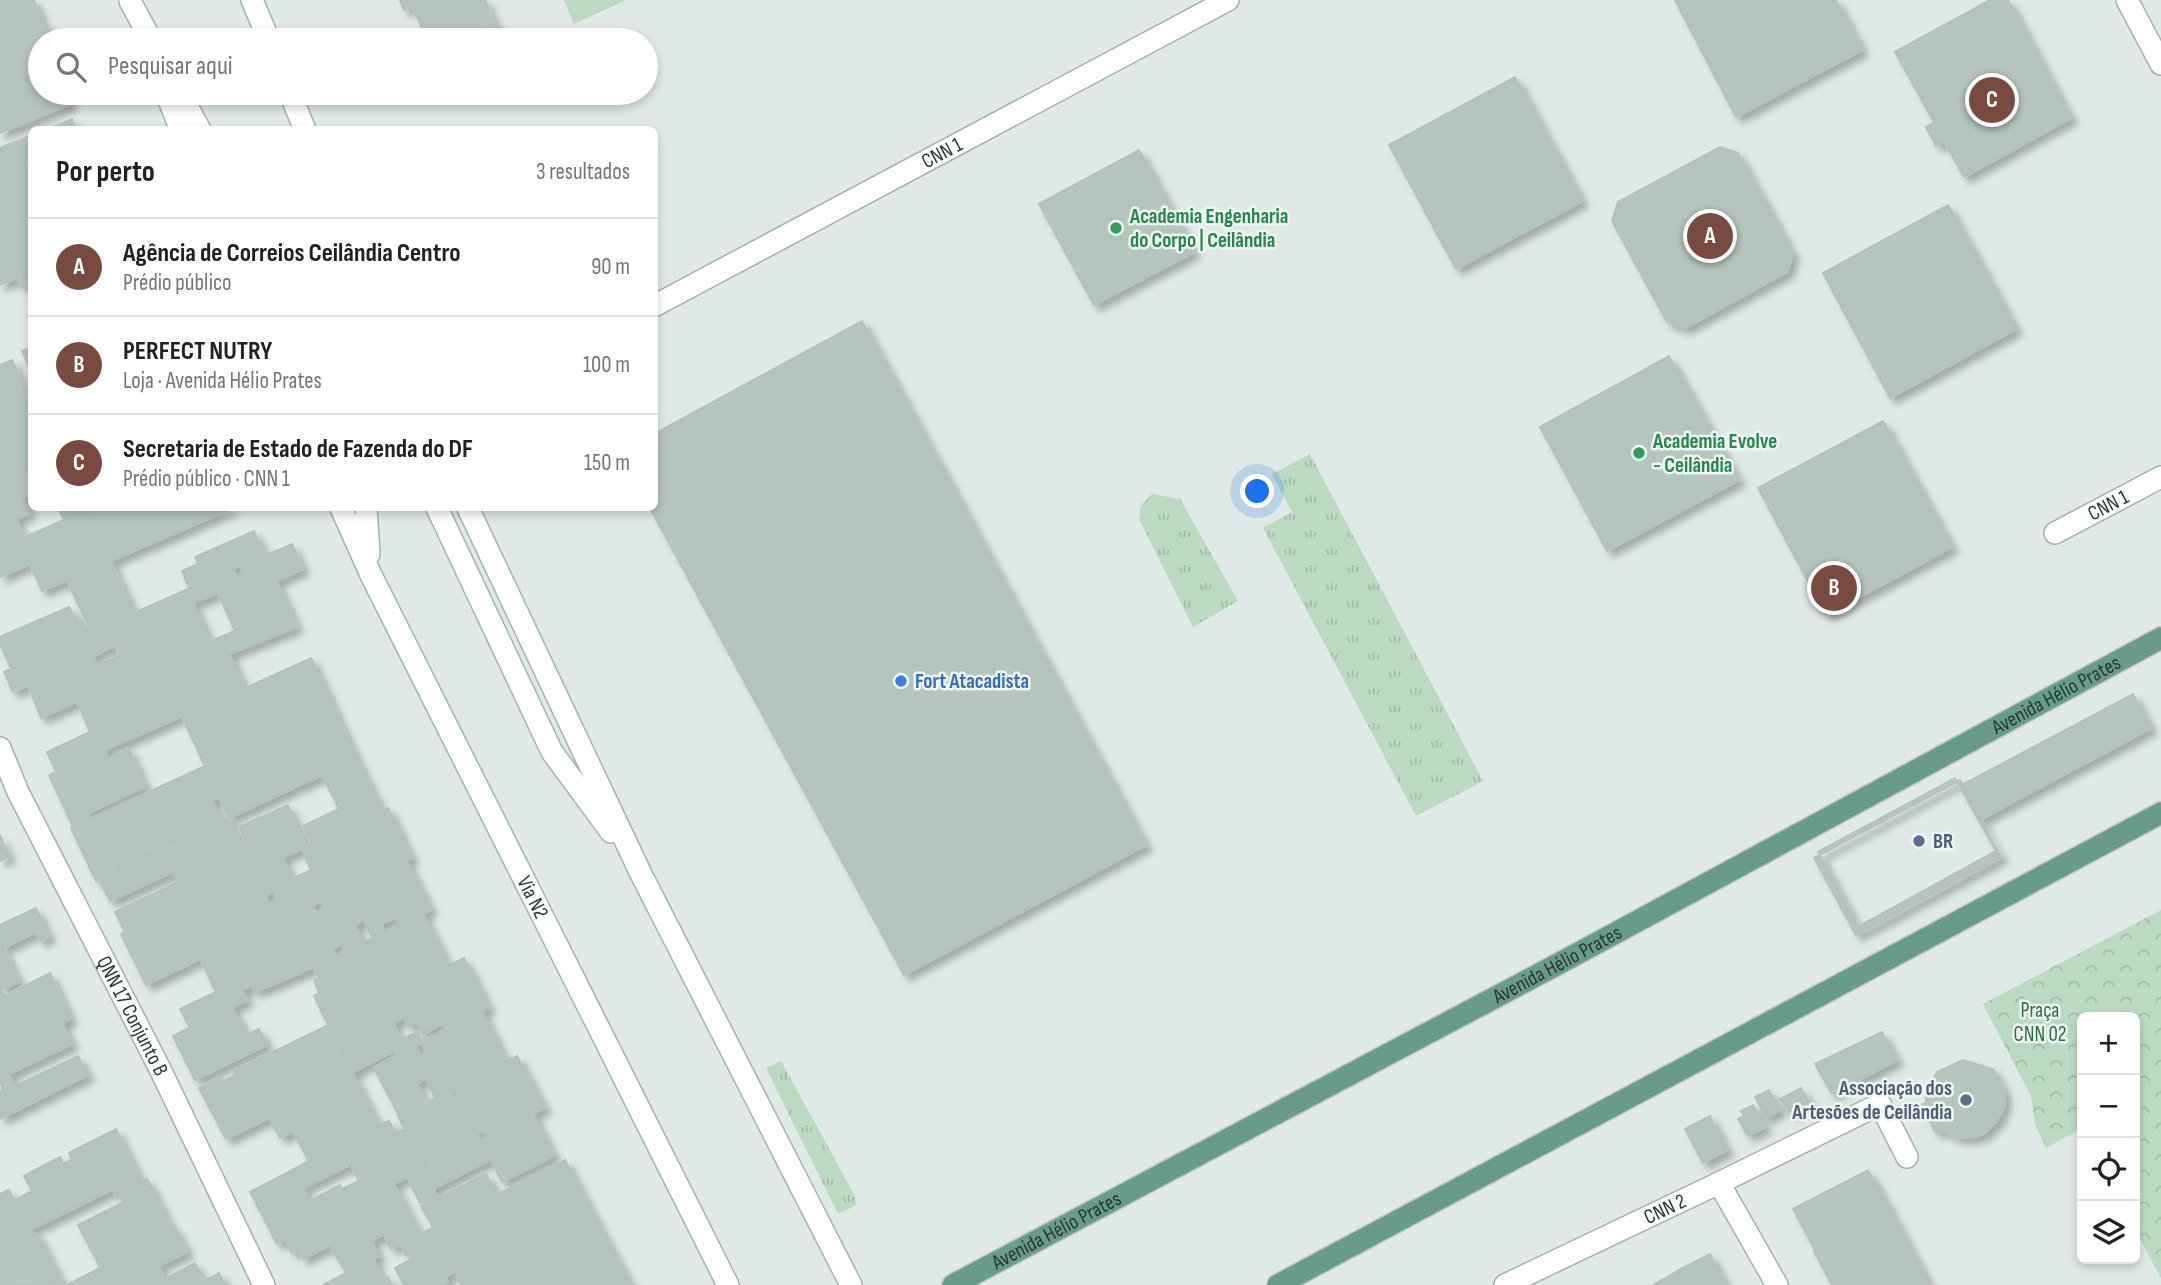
<!DOCTYPE html>
<html lang="pt">
<head>
<meta charset="utf-8">
<style>
	body { margin:0; font-family:"Sofia Sans Condensed",sans-serif; background:#f2f2f2; color:#202124 }
	.controls { position:absolute; right:21px; bottom:21px; display:grid; overflow:hidden; border-radius:10px; box-shadow:0 4px 10px #0003 }
	.controls button { width:63px; height:63px; display:grid; place-items:center; padding:0; border:0; border-bottom:2px solid #e0e0e0; background:#fff; color:#202124; font:35px sans-serif }
	.you { position:absolute; left:1258px; top:492px; width:24px; height:24px; margin:-18px; border:5px solid #fff; border-radius:50%; background:#1a73e8; box-shadow:0 0 0 10px #1a73e833 }
	.badge { display:grid; place-items:center; width:46px; height:46px; border-radius:50%; background:#794a3f; color:#fff; font-size:23px; font-weight:700 }
	.pin { position:absolute; translate:-50% -50%; border:4px solid #fff; box-shadow:0 2px 7px #0006 }
	.list { margin:0; padding:0; list-style:none }
	h2 { display:flex; justify-content:space-between; align-items:center; height:91px; margin:0; padding:0 28px; font-size:30px }
	h2 small { font-size:23px; font-weight:400; color:#757577 }
	.list li { display:grid; grid-template-columns:46px 1fr auto; gap:21px; align-items:center; box-sizing:border-box; height:98px; padding:0 28px; border-top:2px solid #e0e0e0 }
	.list b { display:block; font-size:26px; white-space:nowrap }
	.list p { margin:0; font-size:23px; white-space:nowrap; color:#757577 }
	.list em { font-size:23px; font-style:normal; color:#757577 }
	.icon { flex:none; width:38px; height:38px; fill:none; stroke:currentColor; stroke-width:2; stroke-linecap:round; stroke-linejoin:round }
	.map { position:relative; flex:none; width:2161px; height:1285px; overflow:hidden }
	.search { position:absolute; background:#fff; box-shadow:0 4px 10px #0003; left:28px; top:28px; width:630px; height:77px; display:flex; align-items:center; gap:18px; box-sizing:border-box; padding:0 24px; border-radius:38px; color:#757577; font-size:26px }
	.panel { position:absolute; background:#fff; box-shadow:0 4px 10px #0003; left:28px; top:126px; width:630px; height:385px; border-radius:10px }
	.map>svg:first-child { display:block }
	.grass { fill:url(#grass-tufts) }
	.park { fill:url(#park-crowns) }
	.pitch { fill:#bad9c1 }
	.building { fill:#b5c4bd; stroke:#b3c2bb; stroke-width:2; fill-rule:evenodd; filter:url(#shadow) }
	.lines { fill:none; stroke-linecap:round; stroke-linejoin:round }
	.minor-casing { stroke:#a3b0ab; stroke-width:24 }
	.secondary-casing { stroke:#a0b4ac; stroke-width:24 }
	.primary-casing { stroke:#bdc3c1; stroke-width:24 }
	.minor { stroke:#fff; stroke-width:21 }
	.secondary { stroke:#fff; stroke-width:21 }
	.primary { stroke:#689b8c; stroke-width:21 }
	.leisure-dot { fill:#2e9e5b; stroke:#f0f6f3; stroke-width:2.5 }
	.shop-dot { fill:#3f7fe0; stroke:#f0f6f3; stroke-width:2.5 }
	.service-dot { fill:#5c6f8a; stroke:#f0f6f3; stroke-width:2.5 }
	.labels { text-anchor:middle; dominant-baseline:central; stroke-width:5; stroke-linejoin:round; paint-order:stroke }
	.street-label { font-size:21px; fill:#223831; stroke:#f0f6f3 }
	.leisure-label { font-size:21px; font-weight:bold; fill:#27864d; stroke:#f0f6f3; text-anchor:start }
	.shop-label { font-size:21px; font-weight:bold; fill:#366cbe; stroke:#f0f6f3; text-anchor:start }
	.service-label { font-size:21px; font-weight:bold; fill:#4e5e75; stroke:#f0f6f3; text-anchor:start }
	.park-label { font-size:21px; fill:#306b44; stroke:#f0f6f3 }
</style>
</head>
<body>
<div class="map">
<svg width="2161" height="1285" viewBox="0 0 2161 1285">
	<defs>
		<pattern id="grass-tufts" width="24" height="20" patternUnits="userSpaceOnUse" patternTransform="scale(1.75)"><rect width="24" height="20" fill="#bad9c1"/><path d="M3 7l-1-3M5 7V3M7 7l1-3M15 17l-1-3M17 17v-4M19 17l1-3" fill="none" stroke="#a0bba6"/></pattern>
		<pattern id="park-crowns" width="20" height="18" patternUnits="userSpaceOnUse" patternTransform="scale(1.75)"><rect width="20" height="18" fill="#bad9c1"/><path d="M2 6a3 3 0 1 1 6 0M12 15a3 3 0 1 1 6 0" fill="none" stroke="#a0bba6"/></pattern>
		<filter id="shadow"><feDropShadow dx="6" dy="6" stdDeviation="3.5" flood-color="#0004"/></filter>
	</defs>
	<rect width="100%" height="100%" fill="#e0e9e5"/>
	<path class="grass" d="M1310,454L1483,781L1416,816L1263,528L1292,512L1272,474Z
		M1152,494L1180,499L1238,601L1193,627L1139,519L1141,505Z
		M781,1061L855,1196L856,1205L838,1214L766,1068Z"/>
	<path class="park" d="M2161,910V1278L2135,1230V1017H2082V1135L2079,1130L2046,1148L2035,1124L2031,1096L1983,1004Z"/>
	<path class="pitch" d="M564,0H626L574,24Z"/>
	<path class="building" d="M0,0H34L46,31L0,50Z
		M400,0H485L497,29L494,31L497,39L427,40L413,7L404,10Z
		M1675,0H1836L1862,50L1736,117Z
		M1990,0H2008L2071,118L1964,177L1944,141L1936,146L1926,127L1934,122L1895,52Z
		M46,31L50,40H40L41,93L0,109V50Z
		M1515,77L1582,201L1456,269L1389,145Z
		M41,93H66L71,104L0,133V109Z
		M72,119L76,130H46Z
		M32,135V158L0,171V148Z
		M1720,147L1738,153L1793,254L1787,272L1685,328L1667,322L1612,221L1618,202Z
		M1139,150L1194,252L1094,305L1039,204Z
		M32,158V219L0,232V171Z
		M1948,205L2016,329L1890,398L1823,273Z
		M31,219L32,282L21,286L17,278L0,285V232Z
		M862,321L1146,845L904,975L650,508H654V434Z
		M32,347V373L22,351Z
		M1669,356L1739,480L1607,551L1540,427Z
		M12,360L32,408L0,422V365Z
		M32,408V471L0,484V422Z
		M1883,421L1952,547L1826,615L1758,488Z
		M32,471V493L25,496L17,478Z
		M14,478L29,514L16,519L24,537L0,548V484Z
		M58,508H87L88,509L64,520Z
		M92,508H233L111,561L89,509Z
		M89,509L111,561L42,591L30,564L0,577V548Z
		M254,531L265,555L189,588L182,571L198,564L195,557Z
		M292,544L303,569L276,581L288,607L235,631L218,593L193,603L210,642L158,665L134,613L233,569L236,576L244,573L240,566Z
		M111,561L134,613L91,632L67,580Z
		M69,607L77,622L82,620L88,634L47,652L45,646L42,648L44,653L11,668L0,644V637Z
		M288,607L297,627L229,654L245,689L182,717L158,665Z
		M134,613L158,664L41,718L28,685L13,692L4,672ZM115,646L119,656L97,665L93,656Z
		M311,658L357,759L229,818L182,717Z
		M158,664L182,716L56,772L47,752L90,732L77,702Z
		M2133,694L2151,728L1980,820L1962,785Z
		M129,749L145,787L88,813L91,819L73,827L49,775L105,751L108,759Z
		M357,759L382,811L312,844L303,826L339,809L322,775Z
		M205,766L220,797L212,800L222,821L179,841L155,789Z
		M1955,778L1996,851L1858,927L1818,852Z
		M1960,780L2001,857L1856,935L1814,858Z
		M155,789L178,838L159,847L160,850L139,857L140,860L122,869L121,865L114,868L115,872L96,881L71,828Z
		M288,805L306,847L253,872L242,848L248,845L239,827Z
		M388,808L412,858L278,922L269,905L278,900L273,891L265,896L253,872L283,858L292,879L311,870L302,849Z
		M229,818L253,872L203,896L195,879L179,886L172,870L187,862L177,842Z
		M0,835L9,857L0,861Z
		M177,842L187,862L172,870L173,872L110,901L99,879Z
		M406,860L431,910L399,926L395,918L381,924L385,932L373,939L364,920L355,925L363,943L345,952L341,944L332,949L336,956L303,972L279,922L312,906L316,913L324,909L321,901Z
		M253,872L278,922L146,985L121,934Z
		M195,879L203,896L125,932L115,912L178,882L179,886Z
		M36,908L49,937L40,941L36,932L3,948L19,982L0,990V925Z
		M423,914L449,966L327,1023L314,996L319,993L314,980L319,978L314,967Z
		M279,922L303,972L255,992L252,985L242,990L247,1000L190,1028L180,1009L216,992L200,959Z
		M464,958L489,1008L446,1030L443,1024L423,1034L400,989Z
		M50,973L71,1019L0,1054V990L5,996Z
		M400,989L417,1023L409,1027L404,1017L393,1023L402,1039L417,1032L422,1042L396,1056L394,1051L351,1073L343,1054L346,1052L327,1023Z
		M232,1007L246,1035L259,1029L267,1045L195,1080L173,1036Z
		M482,1011L506,1061L435,1097L426,1079L417,1083L426,1102L399,1116L374,1068L415,1045L421,1056L427,1054L422,1042Z
		M62,1023L72,1044L9,1074L15,1086L78,1056L88,1075L0,1119V1091L3,1089L0,1083V1054Z
		M328,1025L354,1076L226,1139L199,1088L221,1077L223,1081L236,1075L234,1071Z
		M1882,1032L1897,1060L1832,1094L1815,1064Z
		M517,1056L545,1108L486,1136L483,1131L476,1134L454,1088Z
		M1963,1060L1993,1069L2005,1092L2004,1108L1996,1122L1983,1134L1971,1138L1955,1137L1940,1129L1936,1133L1921,1105L1926,1103V1090H1929L1937,1072Z
		M354,1076L379,1126L309,1162L293,1131L280,1138L269,1118Z
		M1801,1088L1810,1103L1791,1113L1780,1099Z
		M451,1090L471,1131L474,1129L481,1140L429,1166L409,1128L405,1130L398,1116Z
		M1769,1090L1780,1110L1766,1118L1755,1097Z
		M1753,1105L1765,1127L1748,1136L1738,1119L1744,1116L1741,1111Z
		M533,1114L554,1156L502,1182L481,1140Z
		M1710,1116L1727,1150L1703,1163L1685,1129Z
		M389,1121L395,1132L407,1129L426,1168L407,1177L380,1124Z
		M380,1124L407,1177L277,1244L250,1192ZM351,1164L359,1181L342,1189L340,1185L310,1201L303,1188Z
		M116,1129L141,1181L115,1194L113,1189L34,1228L19,1198L32,1191L24,1176L60,1157L63,1164L72,1160L69,1153Z
		M481,1140L491,1159L433,1189L437,1195L420,1203L407,1177Z
		M565,1160L590,1208L458,1277L433,1227Z
		M1868,1170L1890,1210L1815,1250L1793,1209Z
		M486,1174L497,1195L433,1227L421,1206Z
		M147,1179L173,1230L100,1267L78,1225L124,1202L119,1193Z
		M394,1184L420,1234L391,1249L384,1234L371,1241L379,1256L346,1273L330,1245L303,1259L299,1249L292,1253L285,1239Z
		M9,1190L14,1201L19,1199L34,1235L0,1252V1194Z
		M590,1208L631,1285H542L520,1245Z
		M1890,1210L1912,1251L1848,1285H1832L1814,1251Z
		M433,1227L455,1271L445,1277L448,1282L443,1285H404L395,1268L412,1259L410,1253L406,1255L400,1245Z
		M176,1229L187,1252L158,1266L165,1279L195,1263L204,1281L196,1285H67Z
		M37,1234L62,1283L0,1285V1252Z
		M520,1245L542,1285H461L457,1278Z
		M1912,1251L1930,1285H1848Z
		M1710,1254L1726,1285H1685L1677,1271Z
		M373,1259L384,1280L388,1277L392,1285H323Z
		M1678,1271L1685,1285H1653Z
		M219,1273L225,1285H196L204,1281Z"/>
	<g class="lines">
		<defs>
			<g id="minor">
				<path d="M2127,0L2161,64"/>
				<path id="s1" d="M654,306L1228,0"/>
				<path id="s2" d="M2055,533L2161,477"/>
				<path id="s3" d="M0,748L18,792L160,1069L264,1285"/>
				<path d="M1719,1183L1880,1104L1907,1157"/>
				<path id="s4" d="M1505,1285L1719,1183L1777,1285"/>
			</g>
			<g id="secondary">
				<path d="M252,0L269,40"/>
				<path d="M130,1L151,40"/>
				<path d="M166,93L181,130"/>
				<path d="M180,93L200,130"/>
				<path d="M290,93L305,130"/>
				<path id="s5" d="M341,508L371,575L728,1285"/>
				<path d="M366,508L369,554"/>
				<path d="M437,508L552,752L611,832"/>
				<path d="M468,508L641,874L851,1285"/>
			</g>
			<g id="primary">
				<path id="s6" d="M953,1285L1560,963L2161,638"/>
				<path d="M1278,1285L2161,813"/>
			</g>
		</defs>
		<use href="#minor" class="minor-casing"/>
		<use href="#secondary" class="secondary-casing"/>
		<use href="#primary" class="primary-casing"/>
		<use href="#minor" class="minor"/>
		<use href="#secondary" class="secondary"/>
		<use href="#primary" class="primary"/>
	</g>
	<g class="leisure-dot">
		<circle cx="1116" cy="228" r="7"/>
		<circle cx="1639" cy="453" r="7"/>
	</g>
	<circle class="shop-dot" cx="901" cy="681" r="7"/>
	<g class="service-dot">
		<circle cx="1919" cy="841" r="7"/>
		<circle cx="1966" cy="1100" r="7"/>
	</g>
	<g class="labels">
		<g class="street-label">
			<text stroke="none"><textPath href="#s1" startOffset="326">CNN 1</textPath></text>
			<text stroke="none"><textPath href="#s2" startOffset="60">CNN 1</textPath></text>
			<text stroke="none"><textPath href="#s6" startOffset="1251">Avenida Hélio Prates</textPath></text>
			<text stroke="none"><textPath href="#s5" startOffset="434">Via N2</textPath></text>
			<text stroke="none"><textPath href="#s6" startOffset="684">Avenida Hélio Prates</textPath></text>
			<text stroke="none"><textPath href="#s3" startOffset="299">QNN 17 Conjunto B</textPath></text>
			<text stroke="none"><textPath href="#s4" startOffset="177">CNN 2</textPath></text>
			<text stroke="none"><textPath href="#s6" startOffset="117">Avenida Hélio Prates</textPath></text>
		</g>
		<g class="leisure-label">
			<text x="1130" y="216">Academia Engenharia<tspan x="1130" dy="24">do Corpo | Ceilândia</tspan></text>
			<text x="1653" y="441">Academia Evolve<tspan x="1653" dy="24">- Ceilândia</tspan></text>
		</g>
		<g class="shop-label">
			<text x="915" y="681">Fort Atacadista</text>
		</g>
		<g class="service-label">
			<text x="1933" y="841">BR</text>
			<text x="1952" y="1088" text-anchor="end">Associação dos<tspan x="1952" dy="24">Artesões de Ceilândia</tspan></text>
		</g>
		<g class="park-label">
			<text x="2040" y="1010">Praça<tspan x="2040" dy="24">CNN 02</tspan></text>
		</g>
	</g>
</svg>
<div class="controls">
<button>+</button>
<button>−</button>
<button><svg class="icon" aria-label="locate" viewBox="0 0 24 24"><circle cx="12" cy="12" r="6"/><path d="M12 2v4M12 18v4M2 12h4M18 12h4"/></svg></button>
<button><svg class="icon" aria-label="layers" viewBox="0 0 24 24"><path d="M12 4l9 5-9 5-9-5zM3 14l9 5 9-5"/></svg></button>
</div>
<div class="you"></div>
<div class="pin badge" style="left:1710px;top:236px">A</div>
<div class="pin badge" style="left:1834px;top:588px">B</div>
<div class="pin badge" style="left:1992px;top:100px">C</div>
<div class="search"><svg class="icon" aria-label="search" viewBox="0 0 24 24"><circle cx="10" cy="10" r="6"/><path d="M15 15l6 6"/></svg>Pesquisar aqui</div>
<section class="panel">
<h2>Por perto<small>3 resultados</small></h2>
<ul class="list">
<li><span class="badge">A</span><div><b>Agência de Correios Ceilândia Centro</b><p>Prédio público</p></div><em>90 m</em></li>
<li><span class="badge">B</span><div><b>PERFECT NUTRY</b><p>Loja · Avenida Hélio Prates</p></div><em>100 m</em></li>
<li><span class="badge">C</span><div><b>Secretaria de Estado de Fazenda do DF</b><p>Prédio público · CNN 1</p></div><em>150 m</em></li>
</ul>
</section>
</div>
</body>
</html>
